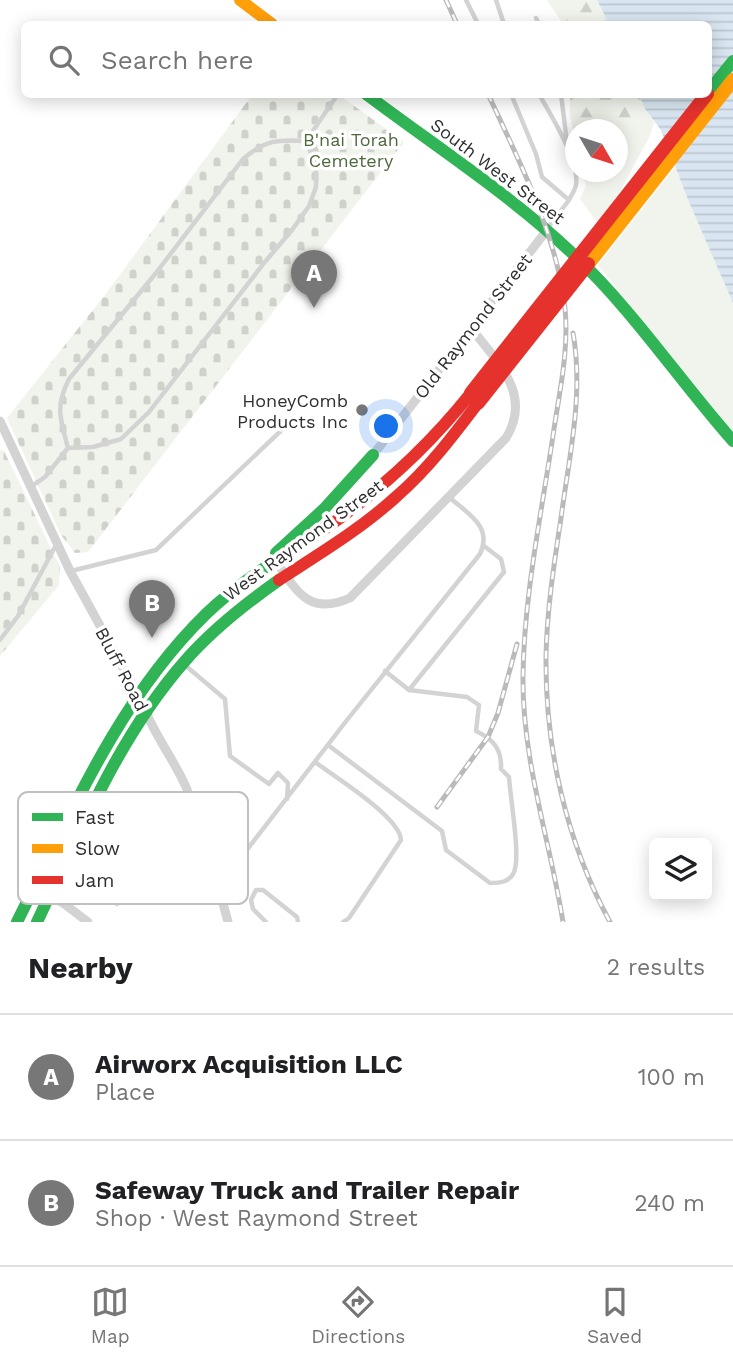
<!DOCTYPE html>
<html lang="en">
<head>
<meta charset="utf-8">
<style>
	body { margin:0; font-family:"Work Sans",sans-serif; background:#f2f2f2; color:#202124 }
	.controls { position:absolute; right:21px; bottom:21px; display:grid; overflow:hidden; border-radius:10px; box-shadow:0 4px 18px #0003 }
	.controls button { width:63px; height:63px; display:grid; place-items:center; padding:0; border:0; border-bottom:2px solid #e0e0e0; background:#fff; color:#202124; font:35px sans-serif }
	.compass { position:absolute; left:565px; top:119px; width:63px; height:63px; border-radius:50%; background:#fff; box-shadow:0 4px 18px #0003; rotate:129deg }
	.you { position:absolute; left:387px; top:427px; width:24px; height:24px; margin:-18px; border:5px solid #fff; border-radius:50%; background:#1a73e8; box-shadow:0 0 0 10px #1a73e833 }
	.badge { display:grid; place-items:center; width:46px; height:46px; border-radius:50%; background:#777; color:#fff; font-size:23px; font-weight:700 }
	.pin { position:absolute; translate:-50% -58px; filter:drop-shadow(0 2px 4px #0008) }
	.pin::after { content:''; position:absolute; top:37px; width:24px; height:21px; background:inherit; clip-path:polygon(0 0,100% 0,50% 100%) }
	.list { margin:0; padding:0; list-style:none }
	h2 { display:flex; justify-content:space-between; align-items:center; height:91px; margin:0; padding:0 28px; font-size:30px }
	h2 small { font-size:23px; font-weight:400; color:#757577 }
	.list li { display:grid; grid-template-columns:46px 1fr auto; gap:21px; align-items:center; box-sizing:border-box; height:126px; padding:0 28px; border-top:2px solid #e0e0e0 }
	.list b { display:block; font-size:26px; white-space:nowrap }
	.list p { margin:0; font-size:23px; white-space:nowrap; color:#757577 }
	.list em { font-size:23px; font-style:normal; color:#757577 }
	.icon { flex:none; width:38px; height:38px; fill:none; stroke:currentColor; stroke-width:2; stroke-linecap:round; stroke-linejoin:round }
	.map { position:relative; flex:none; width:733px; height:922px; overflow:hidden }
	.search { position:absolute; background:#fff; box-shadow:0 4px 18px #0003; left:21px; right:21px; top:21px; height:77px; display:flex; align-items:center; gap:18px; box-sizing:border-box; padding:0 24px; border-radius:10px; color:#757577; font-size:26px }
	.sheet { height:343px; background:#fff }
	nav { display:flex; justify-content:space-around; align-items:center; box-sizing:border-box; height:98px; border-top:2px solid #e0e0e0; background:#fff; font-size:19px; color:#757577 }
	nav a { display:grid; justify-items:center; gap:4px }
	nav .on { color:#777 }
	.map>svg:first-child { display:block }
	.green { fill:#f0f4ec }
	.forest { fill:url(#forest-firs) }
	.cemetery { fill:url(#cemetery-stones) }
	.water { fill:url(#water-rules) }
	.lines { fill:none; stroke-linecap:round; stroke-linejoin:round }
	.lane { stroke:#d3d3d3; stroke-width:4.5 }
	.street { stroke:#d3d3d3; stroke-width:9 }
	.fast { stroke:#30b455; stroke-width:12 }
	.slow { stroke:#ff9f0a; stroke-width:12 }
	.jam { stroke:#e5322d; stroke-width:12 }
	.rail-casing { stroke:#bababa; stroke-width:5 }
	.rail { stroke:#fff; stroke-width:2.5; stroke-dasharray:8; stroke-linecap:butt }
	.slow-bridge { stroke:#ff9f0a; stroke-width:14 }
	.jam-bridge { stroke:#e5322d; stroke-width:14 }
	.poi-dot { fill:#777; stroke:#fff; stroke-width:2.5 }
	.labels { text-anchor:middle; dominant-baseline:central; stroke-width:7; stroke-linejoin:round; paint-order:stroke }
	.park-label { font-size:18px; fill:#4f693c; stroke:#fff }
	.street-label { font-size:18px; fill:#2e2e2e; stroke:#fff }
	.poi-label { font-size:18px; fill:#2e2e2e; stroke:#fff; text-anchor:end }
	.key { fill:#fff; stroke:#c0c0c0; stroke-width:2 }
	.key-label { font-size:19px; fill:#2e2e2e }
</style>
</head>
<body>
<div class="map">
<svg width="733" height="922" viewBox="0 0 733 922">
	<defs>
		<pattern id="forest-firs" width="22" height="20" patternUnits="userSpaceOnUse" patternTransform="scale(1.75)"><rect width="22" height="20" fill="#f0f4ec"/><path d="M5 1l3.5 6h-7zM16 11l3.5 6h-7z" fill="#ced2cb"/></pattern>
		<pattern id="cemetery-stones" width="16" height="16" patternUnits="userSpaceOnUse" patternTransform="scale(1.75)"><rect width="16" height="16" fill="#f0f4ec"/><path d="M2 7V4a2 2 0 0 1 4 0v3zM10 15v-3a2 2 0 0 1 4 0v3z" fill="#ced2cb"/></pattern>
		<pattern id="water-rules" width="6" height="5" patternUnits="userSpaceOnUse" patternTransform="scale(1.75)"><rect width="6" height="5" fill="#d9e6f1"/><path d="M0 2.5h6" fill="none" stroke="#bbc6cf"/></pattern>
	</defs>
	<rect width="100%" height="100%" fill="#fff"/>
	<path class="green" d="M645,109L654,122C650,141 639,154 631,171C622,191 611,205 597,222L580,199L586,186L583,172H618V141Z
		M675,167L733,303V432L598,265Z"/>
	<path class="forest" d="M547,0H597L609,24H563Z
		M570,95H639L645,109L618,141V130H576L575,138L570,116Z"/>
	<path class="cemetery" d="M252,95H339L404,142L88,552L75,553L61,535L7,418L108,291Z
		M0,450L4,451L60,567L59,585L0,656Z"/>
	<path class="water" d="M597,0H733V303L689,202L661,130L645,109L639,95L708,94V24H609Z"/>
	<g class="lines">
		<path class="lane" d="M466,0L478,24
			M496,0L504,24
			M536,18L539,24
			M511,94L536,154L542,177L569,200L547,229
			M539,94C551,116 580,161 576,185C575,190 571,196 569,200
			M561,94L567,143
			M68,448L93,447L121,439L149,412L264,263L292,230L309,206L316,187V166L306,141
			M32,486L45,477L68,448C60,418 55,407 69,379L156,273L243,159C265,140 278,139 306,141L338,94
			M71,571L156,550L289,423
			M0,640L18,616L56,545
			M186,666L225,699L230,756L269,784L278,773L288,783L287,799
			M385,671L409,690L504,572L501,559L484,546
			M328,745L442,831L446,850L490,883C500,883 510,882 514,872C521,856 510,797 509,777L501,769C502,749 493,739 476,731L479,705L467,697L409,690
			M315,762C335,777 400,817 401,840L349,918L343,922
			M102,790L152,825L158,823L190,799
			M66,866L91,885L113,859L82,833
			M91,885L117,904L137,879L113,859
			M219,886L347,720L480,554C493,526 468,514 449,497
			M266,922L253,909L251,900L256,890H263L297,917L298,922"/>
		<path class="street" d="M0,421L70,571L139,697
			M373,455L547,230
			M276,561C297,592 309,616 350,598L506,438C533,394 497,362 472,329
			M145,710C156,737 174,760 186,787C204,830 216,877 228,922
			M34,888L63,903L88,922"/>
		<path class="fast" d="M708,92L733,61
			M366,94C435,146 511,195 573,254C633,310 679,380 733,441
			M276,553L324,509L373,455
			M17,922C71,814 118,700 206,614C240,581 283,556 323,530
			M37,922C80,832 119,736 185,661C212,630 245,604 279,580"/>
		<path class="slow" d="M240,0L272,24"/>
		<path class="jam" d="M323,530C380,491 428,447 471,393
			M279,580C319,554 361,529 397,496C428,469 453,436 478,403"/>
		<defs>
			<path id="rail" d="M446,0L457,24
				M488,94C520,163 556,232 565,308C569,349 560,389 554,429C542,511 524,594 523,676C522,760 550,841 563,922
				M573,333C584,395 569,457 561,518C554,564 547,609 546,656C545,748 566,841 610,922
				M437,807L488,737L498,713L517,644"/>
		</defs>
		<use href="#rail" class="rail-casing"/>
		<use href="#rail" class="rail"/>
		<path class="slow-bridge" d="M588,264L733,80"/>
		<path class="jam-bridge" d="M471,393L707,94
			M478,403L588,264"/>
	</g>
	<circle class="poi-dot" cx="362" cy="410" r="7"/>
	<g class="labels">
		<g class="park-label">
			<text x="351" y="139">B'nai Torah<tspan x="351" dy="21">Cemetery</tspan></text>
		</g>
		<g class="street-label">
			<text transform="translate(498 171) rotate(37)">South West Street</text>
			<text transform="translate(473 326) rotate(-52)">Old Raymond Street</text>
			<text transform="translate(303 540) rotate(-36)">West Raymond Street</text>
			<text transform="translate(122 669) rotate(62)">Bluff Road</text>
		</g>
		<g class="poi-label">
			<text x="348" y="400">HoneyComb<tspan x="348" dy="21">Products Inc</tspan></text>
		</g>
	</g>
	<rect x="18" y="792" width="230" height="112" rx="10" class="key"/>
	<rect x="32" y="813" width="31" height="8" fill="#30b455"/>
	<rect x="32" y="844" width="31" height="9" fill="#ff9f0a"/>
	<rect x="32" y="876" width="31" height="8" fill="#e5322d"/>
	<g class="key-label">
		<text x="75" y="824">Fast</text>
		<text x="75" y="855">Slow</text>
		<text x="75" y="887">Jam</text>
	</g>
</svg>
<div class="controls">
<button><svg class="icon" aria-label="layers" viewBox="0 0 24 24"><path d="M12 4l9 5-9 5-9-5zM3 14l9 5 9-5"/></svg></button>
</div>
<svg class="compass" viewBox="-18 -18 36 36"><path d="M0-13l5 13h-10z" fill="#e53935"/><path d="M0 13l5-13h-10z" fill="#757577"/></svg>
<div class="you"></div>
<div class="pin badge" style="left:314px;top:308px">A</div>
<div class="pin badge" style="left:152px;top:638px">B</div>
<div class="search"><svg class="icon" aria-label="search" viewBox="0 0 24 24"><circle cx="10" cy="10" r="6"/><path d="M15 15l6 6"/></svg>Search here</div>
</div>
<section class="sheet">
<h2>Nearby<small>2 results</small></h2>
<ul class="list">
<li><span class="badge">A</span><div><b>Airworx Acquisition LLC</b><p>Place</p></div><em>100 m</em></li>
<li><span class="badge">B</span><div><b>Safeway Truck and Trailer Repair</b><p>Shop · West Raymond Street</p></div><em>240 m</em></li>
</ul>
</section>
<nav>
<a class="on"><svg class="icon" aria-label="map" viewBox="0 0 24 24"><path d="M3 6l6-2 6 2 6-2v14l-6 2-6-2-6 2zM9 4v14M15 6v14"/></svg>Map</a>
<a><svg class="icon" aria-label="directions" viewBox="0 0 24 24"><path d="M12 3l9 9-9 9-9-9zM9 14v-3h6M13 9l2 2-2 2"/></svg>Directions</a>
<a><svg class="icon" aria-label="saved" viewBox="0 0 24 24"><path d="M7 4h10v16l-5-4-5 4z"/></svg>Saved</a>
</nav>
</body>
</html>
